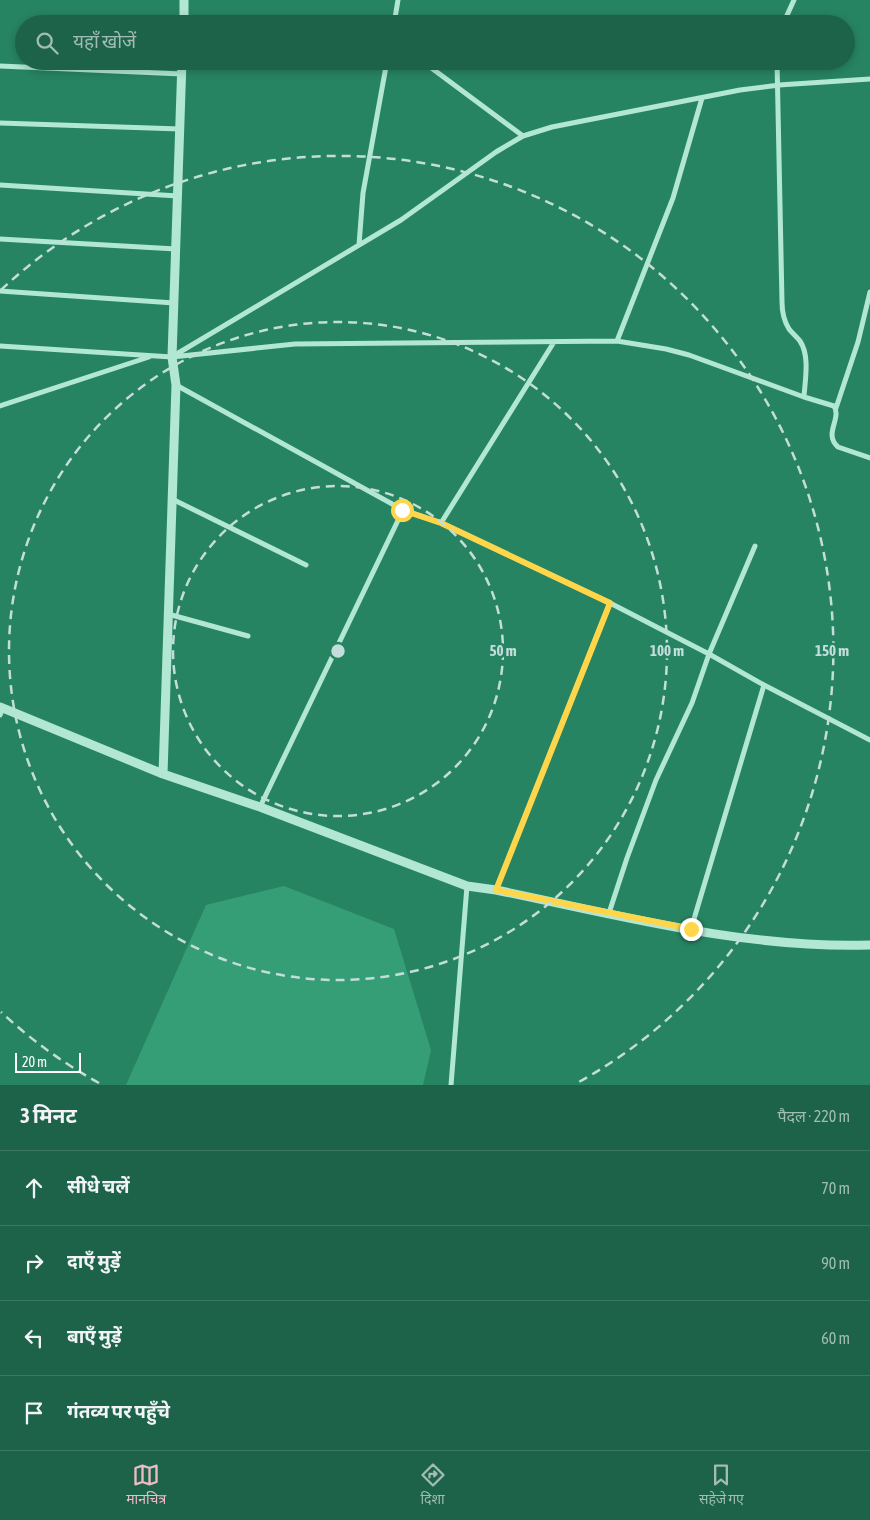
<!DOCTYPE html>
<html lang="hi">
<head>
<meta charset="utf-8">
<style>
	body { margin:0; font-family:"Asap Condensed","Noto Sans Devanagari",sans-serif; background:#2a6c54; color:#f1f3f6 }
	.scale { position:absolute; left:15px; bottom:12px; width:66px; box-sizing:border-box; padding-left:5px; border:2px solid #fff; border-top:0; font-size:14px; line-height:18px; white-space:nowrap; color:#fff; -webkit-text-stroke:4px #278463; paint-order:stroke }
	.stop { position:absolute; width:15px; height:15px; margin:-11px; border:4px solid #ffd54a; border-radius:50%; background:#fff }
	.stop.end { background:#ffd54a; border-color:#fff; box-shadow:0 1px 5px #0008 }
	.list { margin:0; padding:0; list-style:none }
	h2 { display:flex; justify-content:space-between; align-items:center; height:65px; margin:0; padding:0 20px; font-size:21px }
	h2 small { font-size:16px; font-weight:400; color:#a0bcb5 }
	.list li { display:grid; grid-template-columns:32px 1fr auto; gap:15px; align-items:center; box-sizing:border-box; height:75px; padding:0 20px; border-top:1px solid #3b7762 }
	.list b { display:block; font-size:19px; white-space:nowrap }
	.list em { font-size:16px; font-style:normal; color:#a0bcb5 }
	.icon { flex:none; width:28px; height:28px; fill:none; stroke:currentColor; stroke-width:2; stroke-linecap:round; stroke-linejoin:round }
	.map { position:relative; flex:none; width:870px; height:1085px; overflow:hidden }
	.search { position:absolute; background:#1d634a; box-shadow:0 2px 8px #0003; left:15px; right:15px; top:15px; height:55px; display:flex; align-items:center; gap:12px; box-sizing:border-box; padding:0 18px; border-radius:28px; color:#a0bcb5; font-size:19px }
	.sheet { height:365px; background:#1d634a }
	nav { display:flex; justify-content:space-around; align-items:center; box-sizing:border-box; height:70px; border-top:1px solid #3b7762; background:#1d634a; font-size:14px; color:#a0bcb5 }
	nav a { display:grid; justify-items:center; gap:2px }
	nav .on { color:#f0bbc8 }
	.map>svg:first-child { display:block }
	.green { fill:#359e77 }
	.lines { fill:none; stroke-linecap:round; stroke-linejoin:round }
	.minor { stroke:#b1e7d3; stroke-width:5 }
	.tertiary { stroke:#b1e7d3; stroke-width:9 }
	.route { stroke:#ffd54a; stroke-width:6 }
	.ring { fill:none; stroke:#c3dddb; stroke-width:2.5; stroke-dasharray:9 6 }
	.centre { fill:#c3dddb; stroke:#278463; stroke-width:2.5 }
	.ring-label { font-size:15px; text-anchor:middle; font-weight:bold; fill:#c3dddb; stroke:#278463; stroke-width:5; stroke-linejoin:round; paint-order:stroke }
</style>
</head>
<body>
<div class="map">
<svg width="870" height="1085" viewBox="0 0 870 1085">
	<rect width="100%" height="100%" fill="#278463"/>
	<path class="green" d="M284,886L394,929L431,1050L423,1085H126L206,905Z"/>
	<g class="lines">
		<path class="minor" d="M394,24L398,0
			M783,24L794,0
			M422,61L523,136
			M777,61L782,302C782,311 784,321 789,329C792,333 797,337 800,341C810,356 805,380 804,397
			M0,66L182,74
			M0,123L180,129
			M0,185L178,196
			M0,239L176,249
			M359,245L363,193L387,61
			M0,291L174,303
			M617,341L673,198L702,98
			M0,346L172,357L295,344L617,341L666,349L689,355L804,397L834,406C842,419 823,434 838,447L870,458
			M175,355L401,220L496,152L523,136L552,127L740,90L779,85L870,79
			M176,385L403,510L441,523L610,603L709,654L764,685L870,740
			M0,406L149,357
			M836,408L858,342L870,292
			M172,499L306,565
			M441,523L554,342
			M168,614L248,636
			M0,715L3,707
			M260,807L403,510
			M496,890L610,603
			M609,913L627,858L656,780L692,703L709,654L755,546
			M691,929L764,685
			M451,1085L467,886"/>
		<path class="tertiary" d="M184,24V0
			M0,707L163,774L260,807L467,886L496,890C618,915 745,949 870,945
			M163,774L176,385L172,357L182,61"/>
	</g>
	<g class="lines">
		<path class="route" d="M402,510L441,523L610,603L496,890L691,929"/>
	</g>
	<g class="ring">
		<circle cx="338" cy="651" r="165"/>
		<circle cx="338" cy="651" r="329"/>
		<path d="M99 1083A494 494 0 0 1 1 1012M1 290A494 494 0 1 1 577 1083"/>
	</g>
	<circle cx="338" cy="651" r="8" class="centre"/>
	<g class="ring-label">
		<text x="503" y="656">50 m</text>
		<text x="667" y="656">100 m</text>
		<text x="832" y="656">150 m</text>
	</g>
</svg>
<div class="scale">20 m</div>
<div class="stop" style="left:402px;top:510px"></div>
<div class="stop end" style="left:691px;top:929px"></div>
<div class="search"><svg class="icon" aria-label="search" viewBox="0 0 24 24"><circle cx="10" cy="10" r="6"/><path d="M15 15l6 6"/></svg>यहाँ खोजें</div>
</div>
<section class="sheet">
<h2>3 मिनट<small>पैदल · 220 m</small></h2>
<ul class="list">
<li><svg class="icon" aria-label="ahead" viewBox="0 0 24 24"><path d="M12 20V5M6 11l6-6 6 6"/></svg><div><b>सीधे चलें</b></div><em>70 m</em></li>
<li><svg class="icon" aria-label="right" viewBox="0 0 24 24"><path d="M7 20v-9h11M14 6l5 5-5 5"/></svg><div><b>दाएँ मुड़ें</b></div><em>90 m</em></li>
<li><svg class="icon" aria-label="left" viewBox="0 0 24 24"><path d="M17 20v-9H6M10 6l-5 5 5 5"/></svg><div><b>बाएँ मुड़ें</b></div><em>60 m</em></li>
<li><svg class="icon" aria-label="arrive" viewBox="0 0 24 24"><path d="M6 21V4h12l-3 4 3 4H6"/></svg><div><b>गंतव्य पर पहुँचे</b></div></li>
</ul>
</section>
<nav>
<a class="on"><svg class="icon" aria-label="map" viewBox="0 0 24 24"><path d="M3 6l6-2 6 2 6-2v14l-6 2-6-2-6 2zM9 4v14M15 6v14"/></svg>मानचित्र</a>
<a><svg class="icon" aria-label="directions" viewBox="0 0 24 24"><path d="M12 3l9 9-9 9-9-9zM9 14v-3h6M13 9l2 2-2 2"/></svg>दिशा</a>
<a><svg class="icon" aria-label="saved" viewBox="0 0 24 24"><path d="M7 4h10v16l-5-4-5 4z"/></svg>सहेजे गए</a>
</nav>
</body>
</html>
